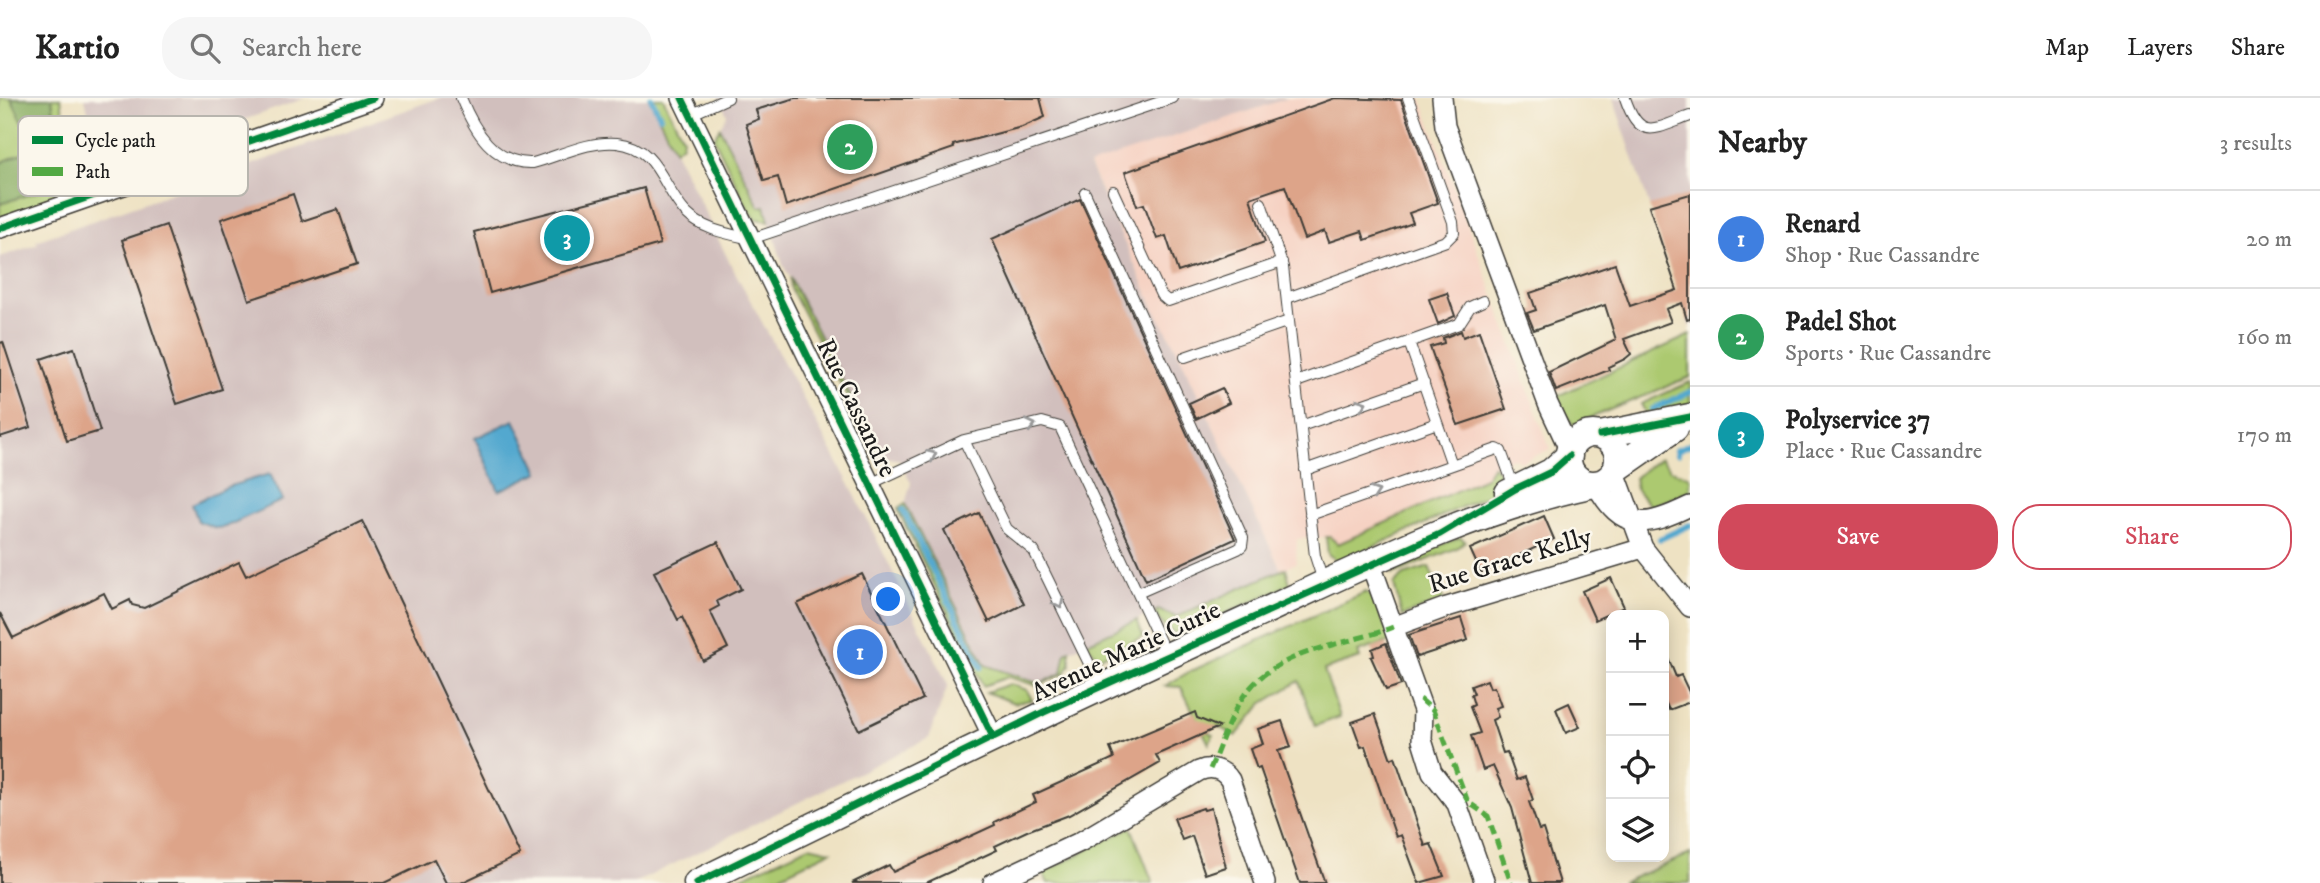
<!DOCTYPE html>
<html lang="en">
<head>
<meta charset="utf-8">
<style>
	body { margin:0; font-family:"IM FELL DW Pica",serif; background:#f6f6f6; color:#222 }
	.controls { position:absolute; right:21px; bottom:21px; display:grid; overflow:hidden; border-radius:14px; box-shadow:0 4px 18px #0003 }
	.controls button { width:63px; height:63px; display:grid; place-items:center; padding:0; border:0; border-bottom:2px solid #e0e0e0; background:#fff; color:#222; font:35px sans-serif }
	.you { position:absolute; left:889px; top:502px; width:24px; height:24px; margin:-18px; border:5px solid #fff; border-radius:50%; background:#1a73e8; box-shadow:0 0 0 10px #1a73e833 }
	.badge { display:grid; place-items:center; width:46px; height:46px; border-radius:50%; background:#d1495b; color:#fff; font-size:23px; font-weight:700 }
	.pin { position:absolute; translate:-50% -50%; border:4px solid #fff; box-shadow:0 2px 7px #0006 }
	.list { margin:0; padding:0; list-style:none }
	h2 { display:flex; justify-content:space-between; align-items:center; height:91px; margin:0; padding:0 28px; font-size:30px }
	h2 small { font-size:23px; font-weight:400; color:#767676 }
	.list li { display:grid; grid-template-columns:46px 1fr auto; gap:21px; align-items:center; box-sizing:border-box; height:98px; padding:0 28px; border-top:2px solid #e0e0e0 }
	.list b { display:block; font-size:26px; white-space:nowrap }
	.list p { margin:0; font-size:23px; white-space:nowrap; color:#767676 }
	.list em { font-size:23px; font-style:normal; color:#767676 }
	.actions { display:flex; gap:14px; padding:21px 28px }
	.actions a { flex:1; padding:16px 0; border:2px solid #d1495b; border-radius:28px; text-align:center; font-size:24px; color:#d1495b }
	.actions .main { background:#d1495b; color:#fff }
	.icon { flex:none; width:38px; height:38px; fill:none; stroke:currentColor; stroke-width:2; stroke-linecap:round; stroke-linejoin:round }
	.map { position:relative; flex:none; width:1690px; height:785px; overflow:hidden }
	header { display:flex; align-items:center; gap:42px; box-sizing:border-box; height:98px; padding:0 35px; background:#fff; border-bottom:2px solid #e0e0e0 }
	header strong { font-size:33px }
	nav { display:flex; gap:38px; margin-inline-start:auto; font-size:24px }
	.search { width:490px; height:63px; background:#f6f6f6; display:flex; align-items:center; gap:18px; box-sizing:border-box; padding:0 24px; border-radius:28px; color:#767676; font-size:26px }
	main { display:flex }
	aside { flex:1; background:#fff }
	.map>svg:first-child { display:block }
	.built { fill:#f6d2c3 }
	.industrial { fill:#d1bfbd }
	.green { fill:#acc96f; stroke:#647246; stroke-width:2 }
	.forest { fill:#89ad62; stroke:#52643f; stroke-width:2 }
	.water { fill:#52a8cf; stroke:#376276; stroke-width:2 }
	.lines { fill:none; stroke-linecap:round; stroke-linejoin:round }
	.stream { stroke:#52a8cf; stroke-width:6 }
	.building { fill:#dda489 }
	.lane-casing { stroke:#3c3a35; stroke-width:12 }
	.street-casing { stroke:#3c3a35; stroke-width:22 }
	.secondary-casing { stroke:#3c3a35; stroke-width:29 }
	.lane { stroke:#fff; stroke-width:10 }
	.street { stroke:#fff; stroke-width:19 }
	.secondary { stroke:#fff; stroke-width:26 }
	.quiet { stroke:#52a943; stroke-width:5; stroke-dasharray:10 5; stroke-linecap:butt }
	.cycleway-casing { stroke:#fbf7ec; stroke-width:11 }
	.cycleway { stroke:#00873e; stroke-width:7 }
	.oneway { stroke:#999 }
	.labels { text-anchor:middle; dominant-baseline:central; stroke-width:5; stroke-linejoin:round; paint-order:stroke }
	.street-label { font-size:26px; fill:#1c1c1c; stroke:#fbf7ec }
	.key { fill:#fbf7ec; stroke:#b8b5ae; stroke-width:2 }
	.key-label { font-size:19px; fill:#1c1c1c }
</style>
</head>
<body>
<header>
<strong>Kartio</strong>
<div class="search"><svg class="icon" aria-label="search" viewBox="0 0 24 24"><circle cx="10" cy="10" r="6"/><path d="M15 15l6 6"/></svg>Search here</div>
<nav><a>Map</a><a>Layers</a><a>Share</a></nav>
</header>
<main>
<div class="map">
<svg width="1690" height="785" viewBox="0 0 1690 785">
	<rect width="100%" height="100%" fill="#fbf7ec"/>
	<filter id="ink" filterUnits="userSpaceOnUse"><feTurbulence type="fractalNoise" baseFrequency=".0143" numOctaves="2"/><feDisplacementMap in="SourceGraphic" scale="14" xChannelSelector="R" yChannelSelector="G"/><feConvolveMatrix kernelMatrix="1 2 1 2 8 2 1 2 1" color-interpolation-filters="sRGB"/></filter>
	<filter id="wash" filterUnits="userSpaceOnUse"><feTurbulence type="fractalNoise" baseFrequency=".00686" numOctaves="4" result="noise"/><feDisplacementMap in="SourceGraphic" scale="28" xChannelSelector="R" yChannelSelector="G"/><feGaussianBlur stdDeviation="1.57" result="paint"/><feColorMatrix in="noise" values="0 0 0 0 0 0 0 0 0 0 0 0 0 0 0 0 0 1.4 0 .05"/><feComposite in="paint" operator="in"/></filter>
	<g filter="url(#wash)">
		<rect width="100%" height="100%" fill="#eee2c3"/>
		<path class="built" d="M1288,0H1421L1550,351L1521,364L1514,360L1493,367L1485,380L1338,446L1330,439L1297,441L1296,465L1281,472L1175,248L1156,214L1089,66Z"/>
		<path class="industrial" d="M85,0H306L101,72Z
			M439,0H649L729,163L852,391L948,587L929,640L635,785H0V159L38,146L36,143Z
			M719,0H1288L1089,67L1156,214L1175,248L1281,472L1176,520L1158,512L1067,554L1062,575L1040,586L985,567L905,406L911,385L900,362L881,358L783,167L765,108L759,109L720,30L727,17Z
			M1613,0H1690V230L1682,205Z"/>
		<path class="green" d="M0,0H11L36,46L35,51L0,65Z
			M52,0H61L71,77L67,91L47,104L0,120V106L62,84Z
			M649,0H663L683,40L682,46L675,52Z
			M720,30L759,109L765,108L769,123L756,121L749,113L714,40Z
			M790,180L792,184L881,358L876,360L860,329L861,325L791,191Z
			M1690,237V279L1573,327L1555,299Z
			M1690,284V306L1649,321L1641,306Z
			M1660,360L1671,372L1690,379V393L1650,408L1636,391L1634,380Z
			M1493,367L1499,373L1501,384L1493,395L1344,462H1335L1328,456L1326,439H1330L1338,446L1485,380Z
			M905,406L985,567L1040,586L1062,575L1066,554L1070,552V566L1065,575L1038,588L1008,579L983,588L900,416L898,410Z
			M1460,439L1465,443L1457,450L1393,476C1399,461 1445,446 1460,439Z
			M1429,469L1444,503L1402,518L1394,486L1404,477Z
			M1286,470L1290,486L1186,534C1169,539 1162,527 1155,514L1158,512L1176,519Z
			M1366,494L1375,502L1391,543L1358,554L1360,560L1324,572L1340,619L1315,628L1299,583L1262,606L1236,638L1217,628L1208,634L1213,637L1209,646L1181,589L1165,588L1189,574Z
			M1137,522L1143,539L1098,560L1087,545Z
			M1010,586L1027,592L1032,602L1014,605L986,594Z
			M1131,729L1153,785H1048L1043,775Z
			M809,748L831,753L765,785H729Z
			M1690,756V785H1621Z"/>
		<path class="forest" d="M11,0H52L62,85L0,106V65L35,50Z"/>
		<path class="water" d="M514,322L539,374L499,393L475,340Z
			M270,376L283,402L225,429L216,430L198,423L192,406L227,389Z"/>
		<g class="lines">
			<path class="stream" d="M651,0L660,18
				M1653,311L1690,294
				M1677,356V352L1690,346
				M903,412L981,569
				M1660,441L1690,427"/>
		</g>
		<g id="blocks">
			<path class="building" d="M795,0H1040L1045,19L1022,29L953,47L954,50L786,108L778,79L764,83L746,26L759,21L756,12Z
				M1335,0L1401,2L1438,105L1409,115L1413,125L1365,142L1362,133L1329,144L1325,133L1304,141L1285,88L1250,100L1265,144L1178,174L1166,138L1157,141L1144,106L1137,108L1125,74Z
				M644,90L660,146L490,195L474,134Z
				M293,96L302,123L338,111L357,166L249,202L221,121Z
				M1690,96V221L1687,222L1682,205L1666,211L1671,224L1624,241L1631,256L1625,261L1608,269L1609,272L1556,293L1549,274L1616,242L1605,207L1534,232L1527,215L1536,212L1530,195L1615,166L1630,208L1677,192L1649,108Z
				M1080,101L1235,441L1146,482L992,141Z
				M166,127L222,291L177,306L122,142Z
				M1447,195L1455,218L1438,226L1429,201Z
				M1461,233L1463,239L1479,233L1506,311L1458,327L1430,249L1444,245L1443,240Z
				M3,244L31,329L0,339V245Z
				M74,250L100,333L67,343L41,261Z
				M1222,290L1229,305L1196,321L1189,305Z
				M979,415L1024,506L989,524L944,432Z
				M1544,418L1554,441L1481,475L1470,451Z
				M362,423L520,757L461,785H446L434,761L384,785H0V515L13,540L104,495L112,511L130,502L132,507L144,510L239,464L246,478Z
				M718,444L741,491L717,503L719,508L710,513L728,550L703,563L682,519L678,522L654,474Z
				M862,476L923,601L859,632L797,506Z
				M1611,480L1624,509L1595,522L1582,493Z
				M1461,520L1468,542L1417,559L1409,537Z
				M1386,545L1401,587L1386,592L1371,559L1374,558L1372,551Z
				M1664,550L1676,579L1681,577L1690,596V604L1669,612L1664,601Z
				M1487,582L1490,590L1494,589L1501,608L1495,610L1498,619L1492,622L1503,655L1507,654L1517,682L1525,679L1533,702L1529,704L1539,732L1543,731L1560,785H1532L1512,710L1493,668L1483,672L1471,638L1480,635L1470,609L1474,607L1471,597L1474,596L1471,588Z
				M1569,605L1580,629L1566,635L1556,611Z
				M1195,614L1197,620L1219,629L1156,657L1160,665L1069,717L1027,733L995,748L997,752L926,785H852L889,767L893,774L995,727L994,724L1036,704L1033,697L1114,660L1110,650Z
				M1375,616L1391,661L1395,659L1425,748L1431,746L1444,778L1419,785L1401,737L1396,739L1365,648L1361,649L1352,624Z
				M1282,623L1291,649L1278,653L1325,785H1300L1260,670L1257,671L1250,651L1263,646L1258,631Z
				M1203,710L1204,712L1211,710L1226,769L1205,776L1192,738L1182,742L1174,720Z"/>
		</g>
	</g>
	<g filter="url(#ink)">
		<use href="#blocks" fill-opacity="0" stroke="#3c3a35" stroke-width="2"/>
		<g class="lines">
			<defs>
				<path id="lane" d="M461,0C474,32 494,67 533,65C559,58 590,42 617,45C659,49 662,90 686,115C703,132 729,136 751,141L1172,0
					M1625,0C1640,44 1654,31 1690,18
					M690,17L728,0
					M1113,93L1161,197L1168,203L1282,164
					M1085,95L1243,440L1242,448L1238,451L1138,495
					M1261,105L1283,169L1315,458L1323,483
					M1287,200L1446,143L1454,135L1453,124L1408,0
					M1185,259L1289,223
					M1296,284L1459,226L1470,209L1483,203
					M1301,328L1424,285
					M964,342L1042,324L1060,329L1166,556
					M1452,367L1497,351L1501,353L1514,389
					M1305,372L1437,325
					M870,386L964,342L1007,431L1034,453L1100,588
					M1310,417L1452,367L1409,244"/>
				<path id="street" d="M682,0L993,639
					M1442,0L1445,28L1548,306L1570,353
					M0,130L373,0
					M1615,374L1643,450L1690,509
					M1596,386C1622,435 1646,429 1690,408
					M1371,467L1423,612L1422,642L1432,674L1457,706L1485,785
					M1393,529L1447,509L1643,450
					M993,785L1080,744L1199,673C1211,668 1223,671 1230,682L1265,785"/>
				<path id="secondary" d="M1568 361a25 25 0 1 1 50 0a25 25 0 1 1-50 0Z
					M1600,337L1690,319
					M1616,371L1675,330
					M1508,395L1551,374L1569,358
					M697,785C880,695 1064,605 1250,520C1361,469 1474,411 1594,386"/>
			</defs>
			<use href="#lane" class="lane-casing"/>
			<use href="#street" class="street-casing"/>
			<use href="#secondary" class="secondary-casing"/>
			<use href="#lane" class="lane"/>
			<use href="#street" class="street"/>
			<use href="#secondary" class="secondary"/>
			<path class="quiet" d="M1420,601L1433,612L1468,704L1488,718L1511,785
				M1210,671C1222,645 1231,610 1251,589C1285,550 1348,547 1393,529"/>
			<defs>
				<path id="cycleway" d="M682,0L993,639
					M0,130L373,0
					M1600,337L1690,319
					M697,785L1044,614L1440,436L1515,391L1551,374L1569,358"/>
			</defs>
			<use href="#cycleway" class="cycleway-casing"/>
			<use href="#cycleway" class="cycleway"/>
		</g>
		<defs><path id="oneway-chevron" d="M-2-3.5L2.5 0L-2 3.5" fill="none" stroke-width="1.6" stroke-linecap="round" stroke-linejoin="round" transform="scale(1.75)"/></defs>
		<g class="oneway">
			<use href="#oneway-chevron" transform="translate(1362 306) rotate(-20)"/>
			<use href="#oneway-chevron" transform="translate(1031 327) rotate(-13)"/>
			<use href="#oneway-chevron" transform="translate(932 357) rotate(-25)"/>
			<use href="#oneway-chevron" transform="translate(1375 394) rotate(-19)"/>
			<use href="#oneway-chevron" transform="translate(1059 506) rotate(64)"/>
		</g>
	</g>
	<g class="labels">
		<g class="street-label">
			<text transform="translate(856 310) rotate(64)">Rue Cassandre</text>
			<text transform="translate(1510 463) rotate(-17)">Rue Grace Kelly</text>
			<text transform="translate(1126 554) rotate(-25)">Avenue Marie Curie</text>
		</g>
	</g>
	<rect x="18" y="18" width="230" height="80" rx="10" class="key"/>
	<rect x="32" y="38" width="31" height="8" fill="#00873e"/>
	<rect x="32" y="69" width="31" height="9" fill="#52a943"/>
	<g class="key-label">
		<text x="75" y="49">Cycle path</text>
		<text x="75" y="80">Path</text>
	</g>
</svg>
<div class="controls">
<button>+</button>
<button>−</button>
<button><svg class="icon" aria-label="locate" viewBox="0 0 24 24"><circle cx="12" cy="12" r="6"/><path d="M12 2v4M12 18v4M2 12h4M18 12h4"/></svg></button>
<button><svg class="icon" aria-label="layers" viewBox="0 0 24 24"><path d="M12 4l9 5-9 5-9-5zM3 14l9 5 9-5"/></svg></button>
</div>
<div class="you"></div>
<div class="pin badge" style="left:860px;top:554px;background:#3f7fe0">1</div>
<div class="pin badge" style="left:850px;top:49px;background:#2e9e5b">2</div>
<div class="pin badge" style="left:567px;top:140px;background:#0f9aa8">3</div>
</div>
<aside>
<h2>Nearby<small>3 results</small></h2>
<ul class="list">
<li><span class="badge" style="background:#3f7fe0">1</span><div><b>Renard</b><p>Shop · Rue Cassandre</p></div><em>20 m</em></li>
<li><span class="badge" style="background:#2e9e5b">2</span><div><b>Padel Shot</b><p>Sports · Rue Cassandre</p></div><em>160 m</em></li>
<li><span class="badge" style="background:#0f9aa8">3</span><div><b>Polyservice 37</b><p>Place · Rue Cassandre</p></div><em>170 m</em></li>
</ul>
<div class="actions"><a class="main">Save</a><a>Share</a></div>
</aside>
</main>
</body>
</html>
